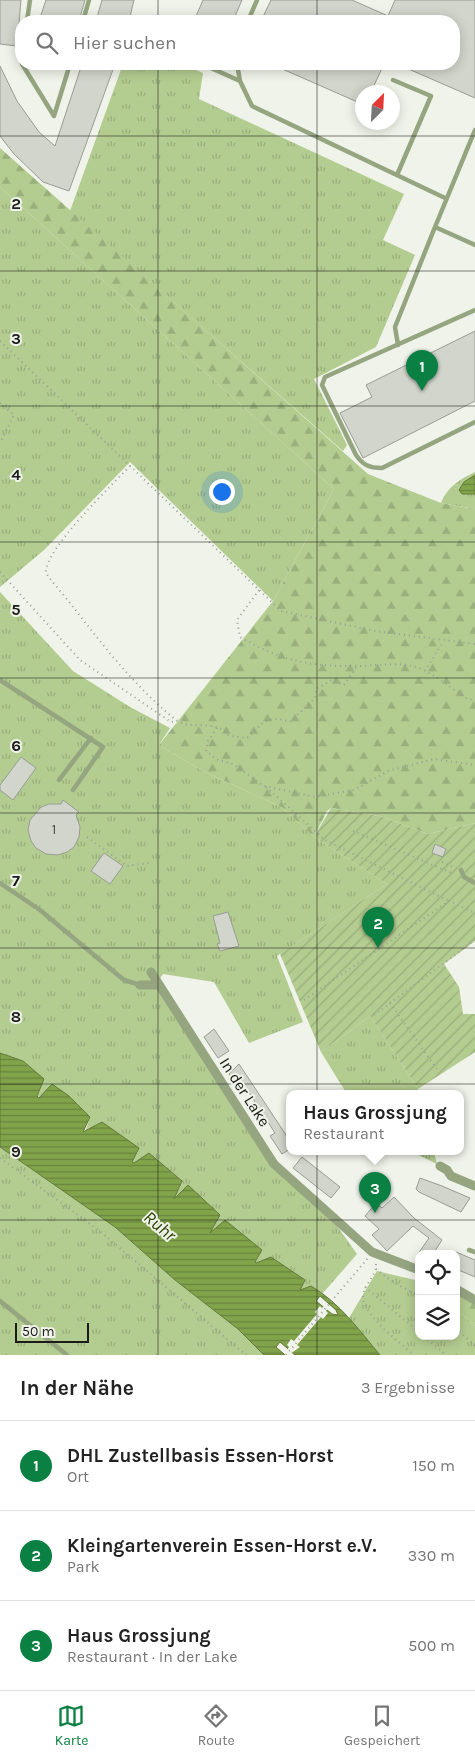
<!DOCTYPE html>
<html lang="de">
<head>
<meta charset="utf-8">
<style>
	body { margin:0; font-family:Karla,sans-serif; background:#f2f2f2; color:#222 }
	.controls { position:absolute; right:15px; bottom:15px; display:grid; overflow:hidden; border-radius:10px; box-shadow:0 2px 12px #0003 }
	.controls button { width:45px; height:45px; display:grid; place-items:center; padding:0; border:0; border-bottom:1px solid #e0e0e0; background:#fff; color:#222; font:25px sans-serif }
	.compass { position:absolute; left:355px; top:85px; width:45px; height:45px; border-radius:50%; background:#fff; box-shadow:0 2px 12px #0003; rotate:24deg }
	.scale { position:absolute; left:15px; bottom:12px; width:74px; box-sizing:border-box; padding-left:5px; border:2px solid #1b1c19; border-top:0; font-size:14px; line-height:18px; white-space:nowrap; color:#1b1c19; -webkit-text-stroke:4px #eff3e9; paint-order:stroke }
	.you { position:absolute; left:221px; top:491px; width:18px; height:18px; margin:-12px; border:4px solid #fff; border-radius:50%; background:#1a73e8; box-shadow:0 0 0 8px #1a73e833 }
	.badge { display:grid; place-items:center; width:32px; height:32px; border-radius:50%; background:#0b8043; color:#fff; font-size:16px; font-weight:700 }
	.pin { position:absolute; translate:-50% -41px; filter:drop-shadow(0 1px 2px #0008) }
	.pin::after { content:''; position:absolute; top:26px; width:18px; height:15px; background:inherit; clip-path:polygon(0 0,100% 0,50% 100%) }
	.popup { position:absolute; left:286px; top:1090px; width:178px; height:65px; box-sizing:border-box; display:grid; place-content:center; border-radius:10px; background:#fff; filter:drop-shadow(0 1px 4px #0005); font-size:16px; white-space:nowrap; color:#767676 }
	.popup b { font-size:19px; color:#222 }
	.popup::after { content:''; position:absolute; left:50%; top:100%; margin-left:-10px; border:10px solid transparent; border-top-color:#fff }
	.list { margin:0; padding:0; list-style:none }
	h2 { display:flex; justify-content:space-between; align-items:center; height:65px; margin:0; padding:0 20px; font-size:21px }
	h2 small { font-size:16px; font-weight:400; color:#767676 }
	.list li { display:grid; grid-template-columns:32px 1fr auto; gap:15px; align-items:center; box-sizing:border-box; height:90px; padding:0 20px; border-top:1px solid #e0e0e0 }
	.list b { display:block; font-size:19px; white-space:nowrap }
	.list p { margin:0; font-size:16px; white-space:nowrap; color:#767676 }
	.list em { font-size:16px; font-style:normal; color:#767676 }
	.icon { flex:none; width:28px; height:28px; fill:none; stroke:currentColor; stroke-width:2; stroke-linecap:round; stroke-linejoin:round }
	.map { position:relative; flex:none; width:475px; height:1355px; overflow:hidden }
	.search { position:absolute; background:#fff; box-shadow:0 2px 12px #0003; left:15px; right:15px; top:15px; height:55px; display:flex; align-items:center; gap:12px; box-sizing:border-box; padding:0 18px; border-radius:20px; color:#767676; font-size:19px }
	.sheet { height:335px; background:#fff }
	nav { display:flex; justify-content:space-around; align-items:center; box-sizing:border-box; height:70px; border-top:1px solid #e0e0e0; background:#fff; font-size:14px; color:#767676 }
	nav a { display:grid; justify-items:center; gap:2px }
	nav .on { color:#0b8043 }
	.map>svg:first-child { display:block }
	.grass { fill:url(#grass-tufts) }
	.forest { fill:url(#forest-firs) }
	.garden { fill:url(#garden-furrows) }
	.water { fill:url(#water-rules); stroke:#627a3b; fill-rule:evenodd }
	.pier { fill:#eff3e9 }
	.building { fill:#d1d5cb; stroke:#989d93 }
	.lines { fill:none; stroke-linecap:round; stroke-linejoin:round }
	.path { stroke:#9b9e97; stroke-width:2; stroke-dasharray:1 4; stroke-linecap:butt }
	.lane { stroke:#95a580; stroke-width:4.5 }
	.street { stroke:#95a580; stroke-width:9 }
	.grid { fill:none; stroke:#1b1c19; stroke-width:1; stroke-opacity:0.55 }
	.labels { text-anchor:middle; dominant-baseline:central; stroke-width:4; stroke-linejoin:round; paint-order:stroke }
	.number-label { font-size:14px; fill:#484a46 }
	.street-label { font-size:16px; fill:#1b1c19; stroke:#eff3e9 }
	.water-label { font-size:18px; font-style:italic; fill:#2f4400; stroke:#eff3e9 }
	.grid-label { font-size:16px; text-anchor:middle; font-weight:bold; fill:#1b1c19; stroke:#eff3e9; stroke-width:4; stroke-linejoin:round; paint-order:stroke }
</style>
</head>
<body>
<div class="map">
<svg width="475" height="1355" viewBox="0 0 475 1355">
	<defs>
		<pattern id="grass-tufts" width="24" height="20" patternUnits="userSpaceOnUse" patternTransform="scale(1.25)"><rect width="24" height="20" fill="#b3cc90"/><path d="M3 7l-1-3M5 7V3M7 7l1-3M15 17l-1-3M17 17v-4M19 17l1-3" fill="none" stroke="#99af7c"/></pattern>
		<pattern id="forest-firs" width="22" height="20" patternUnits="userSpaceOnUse" patternTransform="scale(1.25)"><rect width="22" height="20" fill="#b3cc90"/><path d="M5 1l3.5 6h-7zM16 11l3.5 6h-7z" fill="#99af7c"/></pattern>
		<pattern id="garden-furrows" width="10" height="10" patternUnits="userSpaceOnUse" patternTransform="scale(1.25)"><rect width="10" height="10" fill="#b3cc90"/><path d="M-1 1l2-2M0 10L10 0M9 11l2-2" fill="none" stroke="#99af7c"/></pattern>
		<pattern id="water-rules" width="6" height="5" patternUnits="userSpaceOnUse" patternTransform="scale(1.25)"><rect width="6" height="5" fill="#81a349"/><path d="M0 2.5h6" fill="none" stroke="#69843c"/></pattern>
	</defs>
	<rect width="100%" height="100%" fill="#eff3e9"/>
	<path class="grass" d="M123,64H182L203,73L199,99L404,194L383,240L415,255L376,347L314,379L347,445L343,451L70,211Z
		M0,187L334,489L273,601L130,462L44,550L0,587Z
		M475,472V509L441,503C447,487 460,479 475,472Z
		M0,592L73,671L130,707L170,728L159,745L201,770L283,808L314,837L387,884L277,956L303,1022L249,1043L214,982L163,974L158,981L282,1176L337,1226L357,1254L323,1293L311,1286L300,1290L299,1288L304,1280L257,1264L255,1262L262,1250L210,1233L188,1185L174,1199L182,1181L149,1153L134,1164L132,1162L139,1148L124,1138L85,1133L90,1117L39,1098L23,1061L0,1053Z
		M370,1016L418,1089L419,1094H347L321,1052Z
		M0,1147L115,1227L175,1280L238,1329L264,1355H0Z
		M412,1152H434L437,1164Z
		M377,1271L419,1281V1336H456V1309L475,1326V1355H380L349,1318Z"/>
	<path class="forest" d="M0,148L368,474L441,503L475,509V823L428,834L380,816L331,808L327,811L314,837L283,808L201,770L159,745L273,601L334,489L0,187Z
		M456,1291L475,1302V1326L456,1309Z"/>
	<path class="garden" d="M331,808L380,816L428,834L475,823V941L444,964L459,987L463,1014H475V1052L418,1089L370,1016L321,1052L280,954L387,884L314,837Z"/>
	<path class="water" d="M475,475V494H462L459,490L464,482Z
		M0,1053L23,1061L44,1079L37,1096L39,1098L52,1084L69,1096L90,1117L83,1132L102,1122L139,1148L132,1162L134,1163L149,1153L182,1181L174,1199L188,1185L220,1215L210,1233L225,1220L262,1250L255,1262L256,1263L271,1257L305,1280L300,1290L311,1286C340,1303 359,1330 380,1355H295L280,1342L276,1347L285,1355H264L238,1329L175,1280L115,1227L0,1147ZM320,1296L336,1310L338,1315L332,1314L316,1301Z"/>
	<path class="pier" d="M325,1305L328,1308L326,1311L328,1313L323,1319L321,1317L297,1345L300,1347L290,1354L286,1351L289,1347L287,1345L291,1339L294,1341L317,1314L315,1312L320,1306L322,1308Z"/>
	<path class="building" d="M0,0H21L17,46L0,44Z
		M46,0H85L79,21H39Z
		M102,0H134L129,21H96Z
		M203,0H242L233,21H194Z
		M271,0H352L388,16L395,0H475V98L397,64H454V21H261Z
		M82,64H115L69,191L43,182L14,154L0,136V66L17,101L39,132L55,146Z
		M271,64H384L371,92H362V104Z
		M475,331V401L363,458L340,413L372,397L366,385Z
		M21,757L36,768L13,800L0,790V785Z
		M63,800L79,812L76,815L80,827L79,837L74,847L67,852L58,855L46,854L36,848L31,841L28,830L30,820L41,807L49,804H61Z
		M435,844L446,849L443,857L432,853Z
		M104,853L123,866L110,884L91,871Z
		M228,912L239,946L220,951L217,944L220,943L213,916Z
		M214,1029L229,1051L218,1058L204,1037Z
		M239,1064L290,1141V1149L282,1154L270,1136L275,1133L266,1119L261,1123L250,1105L255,1102L246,1088L241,1092L229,1074Z
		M302,1157L340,1187L331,1198L293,1168Z
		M420,1178L442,1186L470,1198L461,1212L419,1192L416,1189Z
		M394,1197L414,1218L442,1240L433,1254H418L429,1238L413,1226L387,1251L372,1235L379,1229L365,1216L376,1203L382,1208Z
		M456,1252L475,1260V1277L456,1269Z"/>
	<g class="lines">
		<path class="path" d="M0,341L281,611L375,631L475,644
			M0,403L14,415L0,443
			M130,466C113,484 44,550 46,573C53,583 62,593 70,603C102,644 135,687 176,720C190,731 217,718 229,736L247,738C263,723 267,714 290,722L315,698L316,689L332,680L344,685L357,666
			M0,572L80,660L171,722L177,721
			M259,590L237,620L240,637C279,660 310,667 356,666C375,666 393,662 413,666C432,671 451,689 468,699L475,700
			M425,671L443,642
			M217,728L208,741L206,751L218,760L233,764L264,786L315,797L354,790L388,771L434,759L475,765
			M266,787L325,840L449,901
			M353,831L454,874
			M87,837L127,866L149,863
			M442,862L455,868
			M304,1000L449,901L475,913
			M390,1003L439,1072
			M374,1015L475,940
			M0,1158L101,1232L246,1355
			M376,1264C377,1275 364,1284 363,1296C361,1313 401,1344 414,1355
			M376,1269L393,1282L419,1296
			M365,1287L419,1332
			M456,1328L475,1346
			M424,1336L446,1355
			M286,1355L368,1258"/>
		<path class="lane" d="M27,21L30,0
			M83,21L89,0
			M248,21L257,0
			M22,64L54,116L70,64
			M202,64L240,81
			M237,64L240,81L252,106L445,198
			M393,80L431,96L397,175
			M475,130L435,227L475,245
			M475,310L325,377L322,385L356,455C363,465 369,468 382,468L475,422
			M398,345L395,327L435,227
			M0,680L103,747L73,790
			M59,780L91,738
			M461,870L464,877L475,883
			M0,883L40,910L124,980L140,985
			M469,1250L475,1252
			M0,1301L67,1355"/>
		<path class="street" d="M151,972L274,1164L372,1252L419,1270
			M140,985H158
			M440,1166L447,1170L451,1176L475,1186
			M456,1289L475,1300"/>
	</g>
	<path class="grid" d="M158,0V21M317,0V21M158,64V1355M317,64V1355M0,136H475M0,271H475M0,406H475M0,542H475M0,678H475M0,813H475M0,948H475M0,1084H475M0,1220H475"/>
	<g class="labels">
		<g class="number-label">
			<text x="54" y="829">1</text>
		</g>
		<g class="street-label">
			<text transform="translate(245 1092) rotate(57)">In der Lake</text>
		</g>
		<g class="water-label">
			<text transform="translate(160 1226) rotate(40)">Ruhr</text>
		</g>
	</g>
	<g class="grid-label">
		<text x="16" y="209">2</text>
		<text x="16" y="344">3</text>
		<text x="16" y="480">4</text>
		<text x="16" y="615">5</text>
		<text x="16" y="751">6</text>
		<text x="16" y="886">7</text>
		<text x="16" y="1022">8</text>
		<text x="16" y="1157">9</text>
	</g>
</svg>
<div class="controls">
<button><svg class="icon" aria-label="locate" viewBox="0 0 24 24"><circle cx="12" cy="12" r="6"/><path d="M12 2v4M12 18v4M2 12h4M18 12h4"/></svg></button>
<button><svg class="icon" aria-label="layers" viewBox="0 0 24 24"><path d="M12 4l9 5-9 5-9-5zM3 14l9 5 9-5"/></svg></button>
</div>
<svg class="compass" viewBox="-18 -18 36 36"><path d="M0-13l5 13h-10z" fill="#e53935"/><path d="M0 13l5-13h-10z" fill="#767676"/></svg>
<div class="scale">50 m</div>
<div class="you"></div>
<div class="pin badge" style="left:422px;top:391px">1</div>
<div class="pin badge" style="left:378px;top:948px">2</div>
<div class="pin badge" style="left:375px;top:1213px">3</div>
<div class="popup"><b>Haus Grossjung</b>Restaurant</div>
<div class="search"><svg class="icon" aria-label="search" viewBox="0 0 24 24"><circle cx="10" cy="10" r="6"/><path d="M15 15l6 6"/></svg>Hier suchen</div>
</div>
<section class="sheet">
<h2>In der Nähe<small>3 Ergebnisse</small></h2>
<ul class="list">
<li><span class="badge">1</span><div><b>DHL Zustellbasis Essen-Horst</b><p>Ort</p></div><em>150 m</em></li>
<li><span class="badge">2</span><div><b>Kleingartenverein Essen-Horst e.V.</b><p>Park</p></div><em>330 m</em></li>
<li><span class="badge">3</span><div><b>Haus Grossjung</b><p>Restaurant · In der Lake</p></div><em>500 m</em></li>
</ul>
</section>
<nav>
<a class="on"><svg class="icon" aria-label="map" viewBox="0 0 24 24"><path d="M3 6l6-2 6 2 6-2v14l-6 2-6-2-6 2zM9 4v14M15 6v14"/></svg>Karte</a>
<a><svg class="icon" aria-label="directions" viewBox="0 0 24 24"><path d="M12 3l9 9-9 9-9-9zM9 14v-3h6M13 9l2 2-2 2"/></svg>Route</a>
<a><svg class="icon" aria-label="saved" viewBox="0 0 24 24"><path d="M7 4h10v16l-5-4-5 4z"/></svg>Gespeichert</a>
</nav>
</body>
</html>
